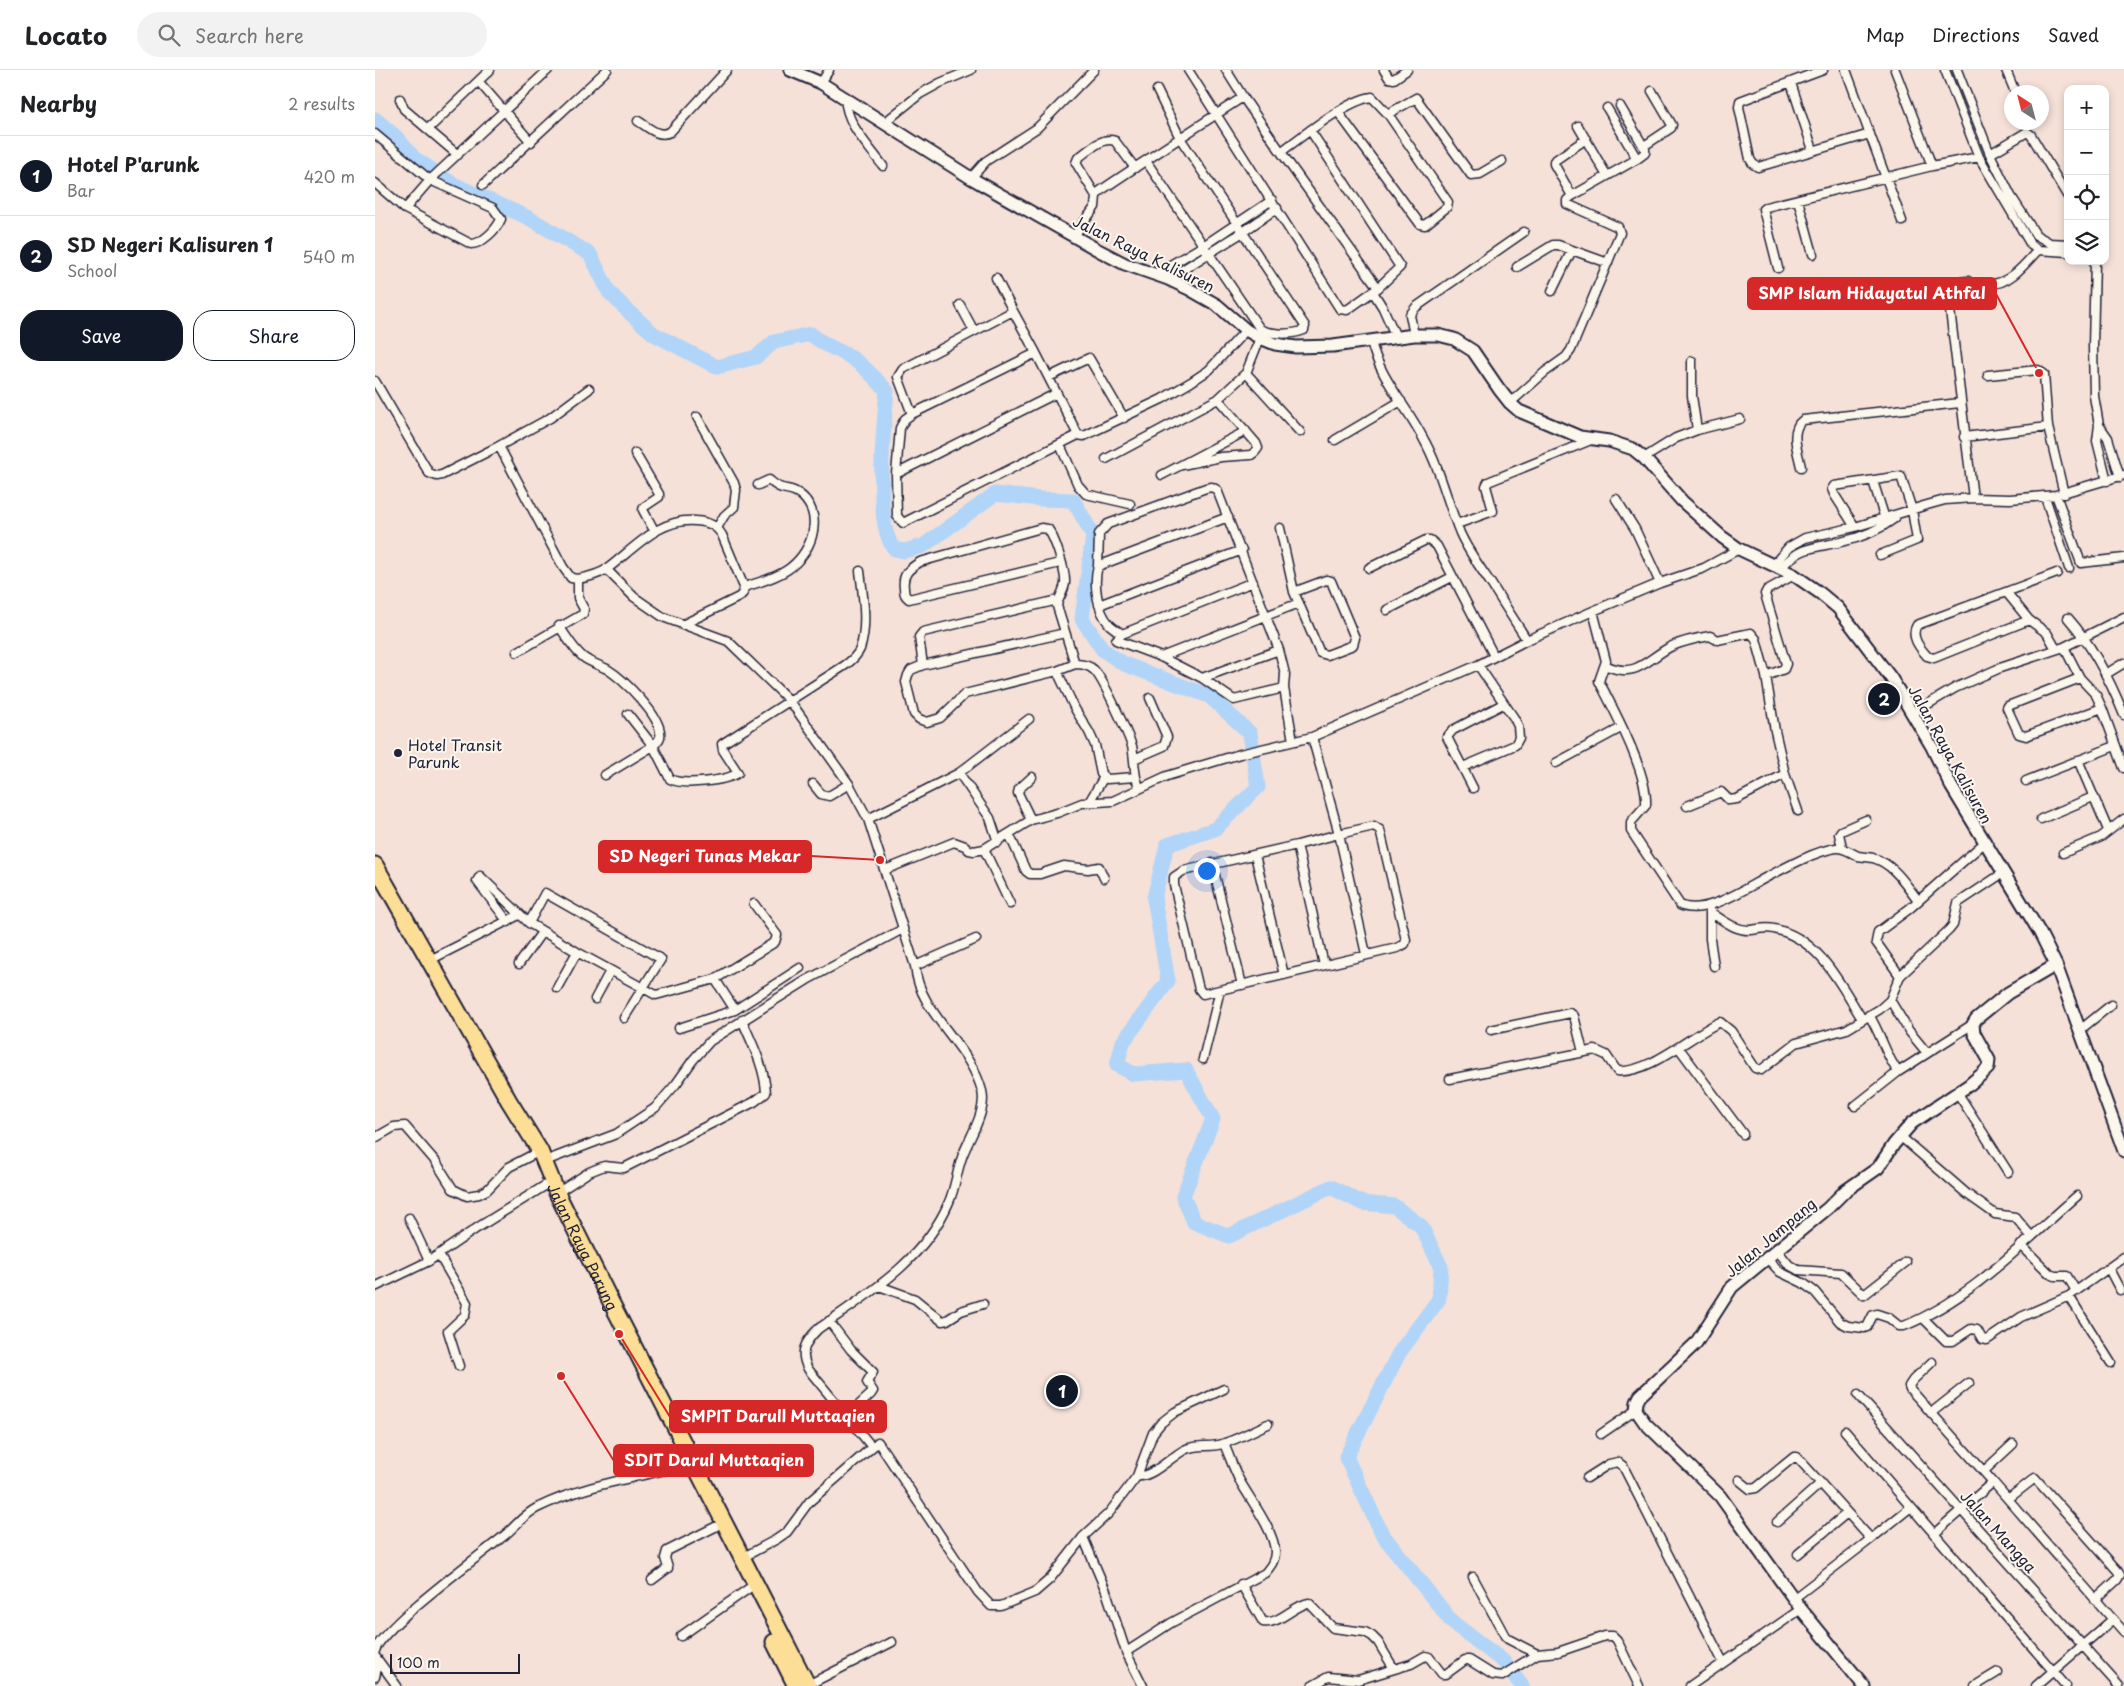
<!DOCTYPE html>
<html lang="en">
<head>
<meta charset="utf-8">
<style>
	body { margin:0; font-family:"Playpen Sans",sans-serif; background:#f2f2f2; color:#202124 }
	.controls { position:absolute; right:15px; top:15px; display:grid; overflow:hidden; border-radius:10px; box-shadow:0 2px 8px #0003 }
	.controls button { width:45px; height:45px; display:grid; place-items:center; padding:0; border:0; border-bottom:1px solid #e0e0e0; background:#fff; color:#202124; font:25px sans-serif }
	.compass { position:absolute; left:1629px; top:15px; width:45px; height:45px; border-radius:50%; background:#fff; box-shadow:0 2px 8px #0003; rotate:324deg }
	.scale { position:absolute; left:15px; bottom:12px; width:130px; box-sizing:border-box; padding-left:5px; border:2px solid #22223b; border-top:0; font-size:14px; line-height:18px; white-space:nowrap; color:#22223b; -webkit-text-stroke:4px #fbf7ec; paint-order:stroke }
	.you { position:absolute; left:831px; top:800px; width:18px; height:18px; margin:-12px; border:4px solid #fff; border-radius:50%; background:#1a73e8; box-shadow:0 0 0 8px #1a73e833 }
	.badge { display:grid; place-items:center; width:32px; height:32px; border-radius:50%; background:#111827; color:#fff; font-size:16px; font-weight:700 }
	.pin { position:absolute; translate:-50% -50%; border:2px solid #fff; box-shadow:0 1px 5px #0006 }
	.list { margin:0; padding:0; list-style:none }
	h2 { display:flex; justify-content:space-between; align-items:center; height:65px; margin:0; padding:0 20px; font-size:21px }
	h2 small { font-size:16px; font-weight:400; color:#757577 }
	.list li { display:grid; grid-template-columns:32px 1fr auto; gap:15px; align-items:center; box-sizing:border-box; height:80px; padding:0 20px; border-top:1px solid #e0e0e0 }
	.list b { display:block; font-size:19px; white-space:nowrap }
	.list p { margin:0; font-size:16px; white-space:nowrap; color:#757577 }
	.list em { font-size:16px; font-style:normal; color:#757577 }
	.actions { display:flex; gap:10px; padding:15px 20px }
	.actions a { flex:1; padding:11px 0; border:1px solid #111827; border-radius:20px; text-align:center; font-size:18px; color:#111827 }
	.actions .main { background:#111827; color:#fff }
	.icon { flex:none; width:28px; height:28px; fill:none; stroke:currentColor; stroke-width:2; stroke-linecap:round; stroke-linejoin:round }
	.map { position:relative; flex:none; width:1749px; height:1616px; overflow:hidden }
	header { display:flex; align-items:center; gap:30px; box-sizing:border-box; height:70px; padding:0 25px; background:#fff; border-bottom:1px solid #e0e0e0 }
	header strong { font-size:24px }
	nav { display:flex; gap:28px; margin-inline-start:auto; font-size:18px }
	.search { width:350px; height:45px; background:#f2f2f2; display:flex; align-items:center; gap:12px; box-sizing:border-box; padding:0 18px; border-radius:28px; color:#757577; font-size:19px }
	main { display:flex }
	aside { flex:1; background:#fff }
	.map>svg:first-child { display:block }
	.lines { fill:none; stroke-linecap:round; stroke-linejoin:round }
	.river { stroke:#b0d5f9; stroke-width:15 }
	.street-casing { stroke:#22223b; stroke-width:11 }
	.secondary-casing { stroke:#22223b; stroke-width:15 }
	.highway-casing { stroke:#22223b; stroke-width:19 }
	.street { stroke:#fbf7ec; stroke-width:8 }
	.secondary { stroke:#fbf7ec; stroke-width:11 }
	.highway { stroke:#fdde96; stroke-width:15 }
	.poi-dot { fill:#22223b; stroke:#fbf7ec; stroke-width:2 }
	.labels { text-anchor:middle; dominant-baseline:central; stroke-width:4; stroke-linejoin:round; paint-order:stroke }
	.street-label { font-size:15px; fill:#22223b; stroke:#fbf7ec }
	.poi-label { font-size:15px; fill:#22223b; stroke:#fbf7ec; text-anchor:start }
	.leader { fill:none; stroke:#d62828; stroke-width:2 }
	.callout-dot { fill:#d62828; stroke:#fbf7ec; stroke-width:2 }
	.callout { fill:#d62828; stroke:#d62828; stroke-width:2 }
	.callout-label { font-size:16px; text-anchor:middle; font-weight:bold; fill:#fff }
</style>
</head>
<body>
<header>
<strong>Locato</strong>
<div class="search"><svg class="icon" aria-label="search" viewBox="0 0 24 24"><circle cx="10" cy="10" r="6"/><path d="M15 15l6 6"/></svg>Search here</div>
<nav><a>Map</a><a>Directions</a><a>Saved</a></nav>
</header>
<main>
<aside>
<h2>Nearby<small>2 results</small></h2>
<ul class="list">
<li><span class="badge">1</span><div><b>Hotel P'arunk</b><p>Bar</p></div><em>420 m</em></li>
<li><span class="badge">2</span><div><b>SD Negeri Kalisuren 1</b><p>School</p></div><em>540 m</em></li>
</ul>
<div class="actions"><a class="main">Save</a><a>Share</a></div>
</aside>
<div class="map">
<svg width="1749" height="1616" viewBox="0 0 1749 1616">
	<rect width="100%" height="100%" fill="#f5e1d8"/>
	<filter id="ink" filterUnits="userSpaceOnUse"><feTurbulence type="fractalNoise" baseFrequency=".02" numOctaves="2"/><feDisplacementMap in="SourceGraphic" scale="10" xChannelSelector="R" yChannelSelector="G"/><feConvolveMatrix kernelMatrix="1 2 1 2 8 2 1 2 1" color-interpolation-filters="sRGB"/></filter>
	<g filter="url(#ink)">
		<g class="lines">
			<path class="river" d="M0,49L20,66L39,88L78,114L154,148L215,184L234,222L255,243L279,264L342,297L381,287L399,272L436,264C450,276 455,276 470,284C486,292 500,308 512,321C509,352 498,458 520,479L529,481L548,476L620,424L665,429L698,430L718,465L707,549L728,580L749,594L834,626L875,663L883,717L840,759L792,775L779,828L793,911L748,972L742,995L759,1004L811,1000L838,1049L808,1126L819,1152L854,1166L956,1117L987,1133L1019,1136L1046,1156L1066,1197L1064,1229L1024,1283L971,1387L1007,1464L1077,1552L1128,1591L1147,1616"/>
			<defs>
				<path id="street" d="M813,0L965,239L972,240L1003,218L1025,197L935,60
					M851,0L868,27
					M1009,0L1014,8L1019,9L1032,0
					M1448,0L1365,31L1364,37L1375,89L1378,94L1383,97L1495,64
					M1471,0L1527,151
					M1520,0L1557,96
					M1570,0L1604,87L1656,175L1663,180L1693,182
					M1582,0L1615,84L1636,126L1661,165L1675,173L1693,174
					M1631,0L1640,22
					M104,12L156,72
					M446,13L454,0
					M1416,13L1438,80
					M782,20L805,68L868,27L906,82C926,67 972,30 997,27L1013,44L1041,28L1096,105L1105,104L1127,91
					M470,27C471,54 492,74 508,96
					M25,29L29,39L83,85
					M1245,36L1270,79V83L1262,89
					M963,42L1045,154L1050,155L1072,137L1073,132L1013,44
					M263,51C273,57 283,68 295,62L352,0
					M509,53L545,24L565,13L596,0
					M1203,56L1232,106
					M53,59L115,0
					M0,64L55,110L118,138L126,149C122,159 107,174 96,174L30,139L0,113
					M1269,76L1296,58L1297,55L1277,21
					M906,82L1003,218
					M1615,84L1652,62L1656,65L1693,127
					M596,108L611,91L662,58L719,0
					M108,115L232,0
					M721,126L701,93L703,88C713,81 727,66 740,71L760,98
					M1197,126L1179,94V91L1211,69
					M1423,130L1438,184
					M30,139L55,110L173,0
					M699,166L720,137L721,126L725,121C751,103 778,86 805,68L930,256L929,260C917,265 896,265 885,259L771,91
					M1720,191L1718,277L1719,326L1724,355L1722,371L1732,411
					M1142,197L1178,175H1183L1233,193
					M1403,198L1388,139L1391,137L1557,96L1604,87
					M780,204L828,176L897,130
					M621,208L638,241L528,299L523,307L537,344L661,283L703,365L709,366L787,329L816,312L834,300L871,260
					M793,209L868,162L902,138
					M1593,211L1571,213L1570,231L1575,240L1598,428
					M1615,214C1635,214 1650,194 1663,180
					M1177,221L1197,180
					M998,222L1008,238L1021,267
					M585,235L599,261
					M638,241L661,283
					M1039,265L1035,245L1041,237L1149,162
					M996,271C1004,307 1031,335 1048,368C1065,398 1072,431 1085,463C1093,481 1104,496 1115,512C1127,531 1139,550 1152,570
					M871,303L925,362
					M1613,305L1663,300L1669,304L1673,357L1689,424
					M674,307L714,288L749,348
					M0,311L54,403L62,406L67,405L124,376L188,497L196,508L203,509
					M1135,333L1170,302L1191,287L1196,280L1245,163L1243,157L1192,134V130L1197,126L1262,89L1232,38
					M537,344L530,349L525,358L521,404L682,323
					M322,347L359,413L361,420L359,437L349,446L342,458
					M1724,355L1733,368L1745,407
					M1322,360L1365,349
					M1589,367L1673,357
					M960,370L1026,331
					M685,375L703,415L711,424L755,434
					M124,376L175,348L214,319
					M260,383L284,424V427L269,437L268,440L280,462
					M1269,388L1301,368L1322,360L1317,326V291
					M731,389L843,329L871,303L885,268
					M807,395L846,387L876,385L880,382L883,378L881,373L843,329
					M1426,397C1423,382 1414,360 1428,350L1585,333
					M521,404L522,446L528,453L703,365
					M787,405L871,361
					M1498,411L1511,452
					M1681,425L1706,493L1749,488
					M1670,427L1694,498
					M1241,429L1260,459L1285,513
					M1082,454L1118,441L1111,416L1113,412L1216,370
					M1480,457L1459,424L1457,419L1459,416L1526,406L1537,440L1542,470L1505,485
					M905,458L919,522L945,583L952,585L978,575L980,568L956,511L951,510L919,522
					M685,493L542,527L534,529C530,526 529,524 529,518C527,504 534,499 545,492L666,458L673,459C680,468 691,502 690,513C689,522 683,528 682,536L700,594L682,601L700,639L714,662L720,675L726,704L732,709L761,707L764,718
					M1399,494L1414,477L1430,468L1480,457L1552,435L1570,430L1598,428L1635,429L1681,425L1749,405
					M723,496L724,464L733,454L831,418L837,417L842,420L904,580L910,604L909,618L918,671
					M994,498L1051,470H1055L1062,476L1119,586
					M1406,498C1425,476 1439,478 1466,472C1485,468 1504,460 1520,448
					M231,499L259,527L288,547L353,571L415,631L474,714L493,749L540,896C544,944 595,974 607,1021C612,1040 596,1065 589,1082C582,1098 581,1116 574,1132C549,1191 493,1224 443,1259C430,1272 424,1282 433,1299L497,1377
					M878,512L747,564L741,570L786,587L827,608L859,630L909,618
					M369,517C383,513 400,508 412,500C435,485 450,449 428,427C421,420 415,420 407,418C402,417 398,413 394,410L383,415
					M1632,523L1654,550L1672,563L1681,579
					M724,535L867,480
					M1012,540L1077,507
					M1218,541L1231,591L1224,611C1239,640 1273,703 1271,735L1256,752V761L1305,835C1330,847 1372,817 1394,806C1413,796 1441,781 1461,778C1470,777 1475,783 1483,786C1488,787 1493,787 1498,788C1519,794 1531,815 1543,830
					M1693,548C1718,576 1735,610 1749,645
					M1654,550L1559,588L1552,586C1544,577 1535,566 1542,555L1682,503
					M184,556C191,566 198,579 208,587C214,592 224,595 232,599C247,608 289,648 285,667C284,671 281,673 278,676L295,709C308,716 351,711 363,703L348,680L347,674L469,596C475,592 482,586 485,579C493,556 488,525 485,501
					M747,564C743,561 738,558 734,554C722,540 718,513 723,496L853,447
					M1689,577L1705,608L1721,625L1727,638L1749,698
					M142,582L208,544L209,539L203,528V509C213,507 223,505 232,499C259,479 285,447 321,451C333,452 341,455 347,465L369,517L368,523L364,527L307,555
					M786,587L924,533
					M700,594C706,594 714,595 719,600C728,608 752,662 757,676C759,686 759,696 761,707
					M548,595L544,567L548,562L683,530
					M1230,595C1262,610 1271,589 1297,576C1309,571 1323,568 1335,566L1342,570L1376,563L1381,569L1391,606
					M682,601L590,624L565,648L552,652L544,649L539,644L531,612L533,605L536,600L548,595L690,563
					M1731,604L1749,593
					M827,608L904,580
					M1705,608L1633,636L1632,638L1644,664L1651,666L1727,638
					M1538,643L1580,618L1625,598L1689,577L1749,547
					M937,667L964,764L922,775L808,801L799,807V815L824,919L828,924L1022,878L1030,874L1031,870L1005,760L999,756L964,764L991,884
					M759,689L789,676L792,667L775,628
					M1703,690L1733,760
					M1181,693L1246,658
					M1088,697L1140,675L1144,668L1143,656L1139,648L1103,595
					M584,703L615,748L623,772
					M1410,704L1423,741
					M230,705L278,676L253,644
					M1651,711L1740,676
					M438,714L446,724L454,726L474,714
					M1098,718L1072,667L1078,660L1128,634
					M714,732L729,707
					M1312,736L1346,722L1354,730L1362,729L1410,704L1400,661L1391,606L1409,599L1411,594L1390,524L1392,520L1419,505
					M493,749L584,703L654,649
					M1666,749L1718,727
					M656,750L643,723L644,719L657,707
					M634,764L651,801L655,804H665L689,796L713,799L724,797L729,808
					M922,775L949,895
					M1467,777L1464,764L1466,761L1491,750
					M609,779L635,834
					M1688,783L1726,767L1749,749
					M880,785L909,905
					M837,793L867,915
					M510,800L579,772L590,776L594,780L599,781L609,779L656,750L682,743L707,733L738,731L792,706L865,684L937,667L1103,595L1152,570L1218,541L1285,513L1329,498L1364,479
					M1335,839V869L1339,896
					M1335,842C1348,850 1360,861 1376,860C1384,859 1391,857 1399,859C1444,868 1465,914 1487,949
					M133,852L102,811L105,806L154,853L202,882L281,925L340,909L400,872L402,865L379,834
					M154,853L170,823L286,889L249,948
					M55,890L144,845
					M144,894L167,862
					M540,896L601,869
					M1525,906L1501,872L1503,862L1534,839L1609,773
					M340,909L360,940
					M182,918L202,882
					M220,929L235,901
					M1515,930L1534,961L1552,983
					M1494,945C1506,964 1510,984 1523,1002
					M304,958L360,940L425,898
					M1116,960L1195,943L1199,946L1208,982
					M1705,960L1736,935
					M1304,978L1368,1064
					M828,989L845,920
					M1075,1009L1220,980L1231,985L1242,1001C1275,1004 1316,965 1345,952L1356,961L1380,998L1386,1000L1421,973L1472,959L1505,939L1515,930L1525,906L1574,860L1578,855L1583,833L1628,803
					M1582,1022L1633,1102
					M1480,1036L1523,1002L1598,954
					M1525,1066L1592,1124L1620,1144L1640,1147L1656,1166
					M0,1068L19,1057L30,1056L61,1092L78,1119L92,1126L104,1124L112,1120L134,1097L165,1081
					M170,1091L241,1064L280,1038L301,1014L318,990L335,971L432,910L528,859
					M182,1123L214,1102L229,1096L249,1098L379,1032L391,1023C390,998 377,973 367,950
					M34,1148L54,1191
					M1646,1175L1675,1204L1680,1206H1692L1701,1221
					M1401,1179L1414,1195L1423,1200L1466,1203L1489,1225L1531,1192
					M64,1185L92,1233L90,1245L73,1261L84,1296
					M1391,1187L1405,1202L1428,1213L1440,1222L1465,1252L1473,1256L1489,1258L1492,1257L1498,1245L1502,1244L1514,1248L1524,1256H1529C1596,1229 1648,1173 1702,1126
					M1734,1199L1745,1220
					M504,1216L540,1229L567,1251L572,1250L586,1241L608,1234
					M0,1217L54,1191L102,1158L171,1115
					M1694,1226L1736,1293
					M1548,1248L1571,1271H1578L1596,1259L1602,1260L1607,1269L1612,1270L1646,1247L1694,1226L1749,1187
					M454,1251L476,1280L498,1302L492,1312L498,1321L496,1324L472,1346
					M1557,1292L1538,1310L1534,1316L1535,1319L1618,1412L1559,1464
					M1483,1325L1744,1616
					M1556,1343L1594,1313
					M1470,1361L1691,1616
					M1226,1364L1261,1340
					M1609,1401L1638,1374
					M762,1406C776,1408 795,1388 809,1380C824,1373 835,1379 850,1373C865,1368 879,1360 893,1354
					M1212,1408L1234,1394L1243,1392L1248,1396L1348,1592
					M1364,1410L1375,1419L1381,1418L1419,1387H1422L1496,1469L1536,1437
					M1618,1412L1749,1562
					M1633,1429L1660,1408L1742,1500L1745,1505L1742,1510L1720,1530
					M1402,1452L1446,1413
					M708,1467L731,1521L751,1582
					M1423,1484L1472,1443
					M367,1488L402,1469L412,1462L434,1432L503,1372L603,1522L616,1536H626L660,1522L675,1509L708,1467L734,1443L762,1406L778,1363L786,1353L800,1342L849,1319
					M1098,1507L1130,1566L1133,1569L1162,1584L1183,1582L1230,1566H1238L1242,1570L1264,1616
					M277,1510L293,1498L290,1488L292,1481L340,1457
					M866,1514L888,1552C904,1555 919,1535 934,1533L958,1558L990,1562L997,1566L1003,1572L1019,1599
					M1418,1529L1496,1469
					M306,1566L373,1519
					M0,1581C6,1557 106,1485 130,1465C141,1456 148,1445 162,1438C208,1415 259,1408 308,1396
					M0,1586L22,1616
					M0,1589L2,1598L0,1607
					M433,1615L517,1572
					M768,1616L751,1582L796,1553L890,1503C895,1497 900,1491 900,1482C900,1463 876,1430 866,1413C859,1401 855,1387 849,1374
					M937,1616L953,1607L983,1610L1036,1594L1050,1586L1054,1587L1067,1604H1071L1090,1590H1094L1118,1605L1127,1606L1162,1584
					M1315,1616L1426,1539
					M1600,1616L1623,1602
					M1661,1616L1738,1549"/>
				<path id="secondary" d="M415,0L446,13L596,108L723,180L750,194L793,209L814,219L842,235L871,260L885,268L900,274L921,277L958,276L1039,265H1063L1079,269L1098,281L1124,319L1135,333L1144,341L1205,367L1234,371L1258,379L1269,388L1307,431L1347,467L1364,479L1419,505L1445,523L1463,538L1516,608L1557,677L1576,716L1665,863L1681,895L1749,1081
					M1489,1616L1426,1539L1345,1426L1270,1353L1261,1340L1262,1332L1265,1326L1321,1273L1357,1217L1453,1138L1470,1121L1503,1098L1519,1074L1537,1053L1594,1015L1607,1004L1613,998L1614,990L1599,963L1598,954L1601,949L1633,923L1681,895"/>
				<g id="highway">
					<path id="s1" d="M0,795L134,1031L165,1081L182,1123L236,1232L433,1616"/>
					<path d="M399,1572L421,1616"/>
				</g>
			</defs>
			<use href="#street" class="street-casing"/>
			<use href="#secondary" class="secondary-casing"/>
			<use href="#highway" class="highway-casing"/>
			<use href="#street" class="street"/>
			<use href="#secondary" class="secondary"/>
			<use href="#highway" class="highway"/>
		</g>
	</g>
	<circle class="poi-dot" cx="23" cy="683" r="5"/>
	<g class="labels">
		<g class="street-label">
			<text transform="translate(769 183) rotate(26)">Jalan Raya Kalisuren</text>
			<text transform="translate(1576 684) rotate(61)">Jalan Raya Kalisuren</text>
			<text transform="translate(1395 1167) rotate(-40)">Jalan Jampang</text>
			<text stroke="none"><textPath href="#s1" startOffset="435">Jalan Raya Parung</textPath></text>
			<text transform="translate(1624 1461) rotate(48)">Jalan Mangga</text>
		</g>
		<g class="poi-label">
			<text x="33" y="674">Hotel Transit<tspan x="33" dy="17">Parunk</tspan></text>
		</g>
	</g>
	<path class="leader" d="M1664 303L1621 224M505 790L436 786M244 1264L295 1347M186 1306L239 1391"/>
	<g class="callout-dot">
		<circle cx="1664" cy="303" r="5"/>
		<circle cx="505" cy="790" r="5"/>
		<circle cx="244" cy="1264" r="5"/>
		<circle cx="186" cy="1306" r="5"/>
	</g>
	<g class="callout">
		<rect x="1373" y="208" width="248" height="31" rx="5"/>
		<rect x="224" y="771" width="212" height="31" rx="5"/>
		<rect x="295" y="1331" width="216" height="31" rx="5"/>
		<rect x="239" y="1375" width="199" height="31" rx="5"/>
	</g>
	<g class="callout-label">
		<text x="1497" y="229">SMP Islam Hidayatul Athfal</text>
		<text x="330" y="792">SD Negeri Tunas Mekar</text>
		<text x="403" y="1352">SMPIT Darull Muttaqien</text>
		<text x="339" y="1396">SDIT Darul Muttaqien</text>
	</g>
</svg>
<div class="controls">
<button>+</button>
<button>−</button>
<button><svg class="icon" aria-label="locate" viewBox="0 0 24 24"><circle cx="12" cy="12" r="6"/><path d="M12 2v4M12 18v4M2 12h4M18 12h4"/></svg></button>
<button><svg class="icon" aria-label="layers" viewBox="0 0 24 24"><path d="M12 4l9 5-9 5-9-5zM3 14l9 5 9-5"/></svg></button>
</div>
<svg class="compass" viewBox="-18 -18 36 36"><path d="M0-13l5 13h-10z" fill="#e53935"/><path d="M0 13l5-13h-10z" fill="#757577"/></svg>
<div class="scale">100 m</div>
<div class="you"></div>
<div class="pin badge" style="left:687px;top:1321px">1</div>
<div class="pin badge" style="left:1509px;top:629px">2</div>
</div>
</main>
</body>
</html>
